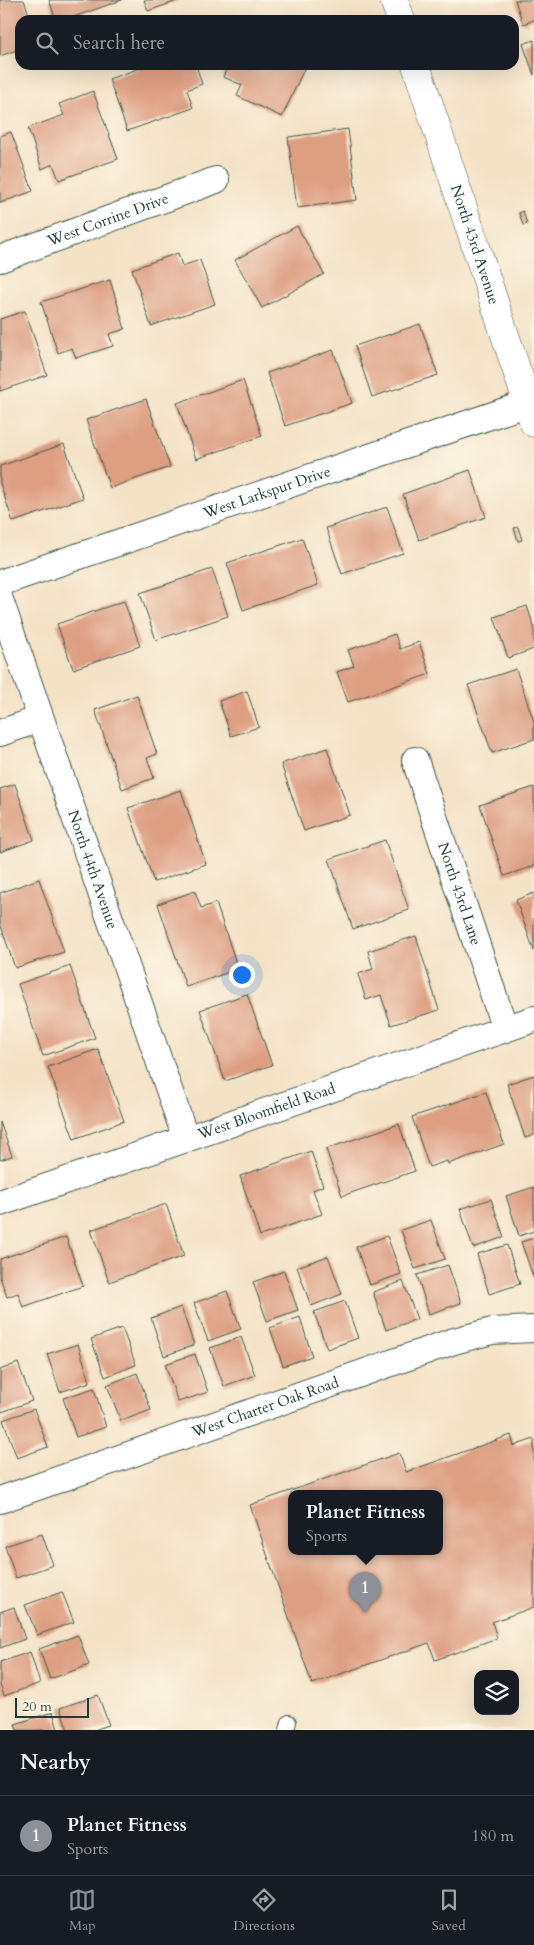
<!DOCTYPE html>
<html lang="en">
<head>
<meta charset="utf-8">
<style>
	body { margin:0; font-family:Cardo,serif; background:#20242c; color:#f1f3f6 }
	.controls { position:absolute; right:15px; bottom:15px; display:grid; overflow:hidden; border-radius:10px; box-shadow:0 5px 20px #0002 }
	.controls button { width:45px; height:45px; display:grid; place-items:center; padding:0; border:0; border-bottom:1px solid #363941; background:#171b24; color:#f1f3f6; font:25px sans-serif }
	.scale { position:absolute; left:15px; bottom:12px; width:74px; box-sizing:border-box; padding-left:5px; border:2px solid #1f3d34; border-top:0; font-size:14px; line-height:18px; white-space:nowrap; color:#1f3d34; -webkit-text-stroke:4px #fcf5e5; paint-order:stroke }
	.you { position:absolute; left:241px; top:974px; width:18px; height:18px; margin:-12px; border:4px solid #fff; border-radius:50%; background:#1a73e8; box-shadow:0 0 0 8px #1a73e833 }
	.badge { display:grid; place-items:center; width:32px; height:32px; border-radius:50%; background:#8c9099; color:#fff; font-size:16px; font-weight:700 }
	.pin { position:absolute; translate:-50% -41px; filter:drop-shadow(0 1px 2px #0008) }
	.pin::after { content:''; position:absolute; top:26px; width:18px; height:15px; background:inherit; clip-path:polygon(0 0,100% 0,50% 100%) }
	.popup { position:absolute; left:288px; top:1490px; width:155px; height:65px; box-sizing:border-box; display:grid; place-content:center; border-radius:10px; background:#171b24; filter:drop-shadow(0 1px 4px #0005); font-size:16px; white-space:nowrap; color:#9ea1a6 }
	.popup b { font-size:19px; color:#f1f3f6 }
	.popup::after { content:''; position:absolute; left:50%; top:100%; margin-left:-10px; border:10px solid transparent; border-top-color:#171b24 }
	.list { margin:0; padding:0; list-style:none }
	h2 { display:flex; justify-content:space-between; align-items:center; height:65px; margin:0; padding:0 20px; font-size:21px }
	h2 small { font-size:16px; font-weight:400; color:#9ea1a6 }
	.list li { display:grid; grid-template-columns:32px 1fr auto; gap:15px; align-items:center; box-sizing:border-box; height:80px; padding:0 20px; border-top:1px solid #363941 }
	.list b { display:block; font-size:19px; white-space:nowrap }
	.list p { margin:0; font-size:16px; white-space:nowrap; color:#9ea1a6 }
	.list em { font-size:16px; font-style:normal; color:#9ea1a6 }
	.icon { flex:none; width:28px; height:28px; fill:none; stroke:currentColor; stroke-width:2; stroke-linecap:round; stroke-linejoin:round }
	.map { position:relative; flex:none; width:534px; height:1730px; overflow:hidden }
	.search { position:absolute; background:#171b24; box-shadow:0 5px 20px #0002; left:15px; right:15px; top:15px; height:55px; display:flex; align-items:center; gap:12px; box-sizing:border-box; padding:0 18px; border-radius:15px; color:#9ea1a6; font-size:19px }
	.sheet { height:145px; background:#171b24 }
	nav { display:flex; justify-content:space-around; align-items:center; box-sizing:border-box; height:70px; border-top:1px solid #363941; background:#171b24; font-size:14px; color:#9ea1a6 }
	nav a { display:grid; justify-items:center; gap:2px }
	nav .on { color:#8c9099 }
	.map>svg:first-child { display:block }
	.building { fill:#dd9e82; fill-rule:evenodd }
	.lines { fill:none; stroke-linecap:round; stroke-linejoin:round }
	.service-casing { stroke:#3f564a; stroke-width:16 }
	.minor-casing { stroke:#3f564a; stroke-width:28 }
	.secondary-casing { stroke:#3f564a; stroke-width:29 }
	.service { stroke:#fff; stroke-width:14 }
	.minor { stroke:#fff; stroke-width:26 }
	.secondary { stroke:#fff; stroke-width:28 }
	.labels { text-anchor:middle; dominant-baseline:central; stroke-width:4; stroke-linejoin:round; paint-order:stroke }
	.street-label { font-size:15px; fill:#1f3d34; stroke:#fcf5e5 }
</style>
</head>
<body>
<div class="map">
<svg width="534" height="1730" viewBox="0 0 534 1730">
	<rect width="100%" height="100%" fill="#fcf5e5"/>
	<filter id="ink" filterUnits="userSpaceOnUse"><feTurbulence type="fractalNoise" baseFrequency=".02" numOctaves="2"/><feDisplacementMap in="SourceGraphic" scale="10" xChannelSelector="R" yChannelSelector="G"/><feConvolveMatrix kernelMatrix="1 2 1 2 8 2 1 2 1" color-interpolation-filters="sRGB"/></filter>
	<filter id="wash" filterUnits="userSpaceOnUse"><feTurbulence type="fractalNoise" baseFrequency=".0096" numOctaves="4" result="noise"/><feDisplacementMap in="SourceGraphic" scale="20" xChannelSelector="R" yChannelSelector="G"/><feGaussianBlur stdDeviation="1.12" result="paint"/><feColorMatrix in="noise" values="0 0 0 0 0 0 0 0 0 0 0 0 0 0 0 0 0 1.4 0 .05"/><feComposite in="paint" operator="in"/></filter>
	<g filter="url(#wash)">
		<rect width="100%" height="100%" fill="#f4e2c7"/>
		<g id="blocks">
			<path class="building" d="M0,0H24L31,20H20V49L0,56Z
				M49,0H122L65,20H56Z
				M144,0H180L148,11Z
				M515,0H534V20L523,24Z
				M534,40V75L523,44Z
				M149,65H196L202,84L187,90L193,108L127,131L109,79Z
				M228,65H306L282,117L237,96L242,85L223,77Z
				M93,91L118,159L59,180L53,164L42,169L28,128L64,115L59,104Z
				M348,129L357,200L297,208L288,137Z
				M11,132L33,191L0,203V136Z
				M523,211L527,224L523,225L519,213Z
				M297,226L324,274L262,308L235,260Z
				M178,253L182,266L200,260L215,304L151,326L132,269Z
				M110,280L125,329L109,334L113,346L76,358L72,348L58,353L41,302Z
				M25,311L47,375L0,391V319Z
				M420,324L438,375L372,397L355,346Z
				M333,350L352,403L285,426L267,373Z
				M243,380L262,436L196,459L177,403Z
				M146,399L170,467L110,488L86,420Z
				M64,444L83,498L13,522L0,483V466Z
				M470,470L486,517L419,540L403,494Z
				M387,507L403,553L342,574L326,528Z
				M518,527L522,540L518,541L514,528Z
				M302,538L318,585L243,610L227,563Z
				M212,569L228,616L156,640L140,593Z
				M124,601L140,646L73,669L57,624Z
				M527,606L534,627V649L508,658L494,617Z
				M395,634L400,649L419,642L430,674L348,702L337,672L354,666L348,650Z
				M516,669L534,722V739L492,753L468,685Z
				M247,691L259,727L231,736L219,701Z
				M137,695L157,754L147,758L154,778L122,789L95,710Z
				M327,748L350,815L304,831L281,764Z
				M15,784L34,840L0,852V789Z
				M534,787V866L504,876L480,805Z
				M181,790L206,864L154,882L128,808Z
				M385,840L409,910L353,929L329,859Z
				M39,879L64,952L15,968L0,923V893Z
				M195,891L201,908L216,903L238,969L186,987L158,904Z
				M534,893V951L516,900Z
				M416,936L439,1010L391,1025L381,995L366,1000L358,974L373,969L368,951Z
				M70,966L95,1038L43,1056L18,984Z
				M247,994L272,1065L225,1081L200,1010Z
				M98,1049L124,1121L74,1139L48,1067Z
				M534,1075V1135L525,1138L507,1084Z
				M486,1092L504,1144L448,1164L447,1161L429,1167L412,1117Z
				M0,1122L12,1156L0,1160Z
				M399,1124L415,1171L342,1196L326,1149Z
				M311,1151L323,1186L313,1190L322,1214L260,1236L240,1176Z
				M534,1187V1231L519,1236L506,1196Z
				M491,1199L504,1237L473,1248L460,1209Z
				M166,1204L184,1256L109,1282L91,1230Z
				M431,1220L445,1259L415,1269L401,1230Z
				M387,1236L401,1274L370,1285L356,1247Z
				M66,1237L83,1286L23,1307L18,1293L7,1297L0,1277V1259Z
				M534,1238V1279L521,1242Z
				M507,1245L520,1284L489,1294L477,1254Z
				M328,1256L342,1294L311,1306L297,1267Z
				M448,1265L461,1303L429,1314L417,1275Z
				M284,1271L298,1310L267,1321L253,1282Z
				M403,1281L417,1319L386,1330L373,1292Z
				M227,1291L241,1329L208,1341L194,1303Z
				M345,1301L358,1338L327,1349L314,1312Z
				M181,1307L194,1345L164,1356L151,1318Z
				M300,1317L312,1356L283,1366L270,1328Z
				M122,1328L136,1365L105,1377L91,1339Z
				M241,1337L255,1375L224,1386L210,1348Z
				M78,1344L90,1382L60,1392L47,1354Z
				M195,1354L208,1392L178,1402L165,1364Z
				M18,1363L32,1401L2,1412L0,1407V1370Z
				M137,1373L151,1410L121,1421L107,1385Z
				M94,1388L106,1427L76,1437L63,1398Z
				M34,1409L48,1447L17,1458L3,1420Z
				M511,1435L514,1446L534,1439V1607L492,1622L497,1638L435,1660L429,1643L312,1684L250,1505L399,1453L406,1472ZM291,1494H439V1552H291Z
				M42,1534L53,1565L16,1578L5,1546Z
				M62,1592L74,1622L37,1635L25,1605Z
				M14,1607L25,1639L0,1648V1612Z
				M78,1635L89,1665L50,1679L39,1649Z
				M30,1652L40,1683L4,1696L0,1685V1662Z
				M98,1695L109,1725L94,1730H68L60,1708Z
				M53,1712L58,1730H17L15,1724Z"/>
		</g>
	</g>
	<g filter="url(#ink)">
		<use href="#blocks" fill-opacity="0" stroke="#3f564a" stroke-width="1"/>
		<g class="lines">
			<defs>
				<path id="service" d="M287,1730L289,1722"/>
				<g id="minor">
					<path id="s1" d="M0,259L216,180"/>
					<path id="s2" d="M0,583L534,401"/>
					<path id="s3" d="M0,600L186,1139"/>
					<path d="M0,733L40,719"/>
					<path id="s4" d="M415,760L505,1029"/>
					<path id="s5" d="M0,1203L534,1019"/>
					<path id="s6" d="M0,1500L454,1341L492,1331L534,1329"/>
				</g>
				<g id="secondary">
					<path d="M394,0L401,20"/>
					<path id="s7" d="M416,65L534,423"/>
				</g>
			</defs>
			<use href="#service" class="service-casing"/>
			<use href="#minor" class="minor-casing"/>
			<use href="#secondary" class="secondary-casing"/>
			<use href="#service" class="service"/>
			<use href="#minor" class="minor"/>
			<use href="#secondary" class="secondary"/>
		</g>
	</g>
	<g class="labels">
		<g class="street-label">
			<text stroke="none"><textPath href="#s1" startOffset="115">West Corrine Drive</textPath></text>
			<text stroke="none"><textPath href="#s7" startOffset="189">North 43rd Avenue</textPath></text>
			<text stroke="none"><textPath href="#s2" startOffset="282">West Larkspur Drive</textPath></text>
			<text stroke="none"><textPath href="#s3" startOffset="285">North 44th Avenue</textPath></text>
			<text stroke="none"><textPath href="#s4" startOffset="141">North 43rd Lane</textPath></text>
			<text stroke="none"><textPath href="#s5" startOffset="282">West Bloomfield Road</textPath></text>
			<text stroke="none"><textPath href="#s6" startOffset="281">West Charter Oak Road</textPath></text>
		</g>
	</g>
</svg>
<div class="controls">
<button><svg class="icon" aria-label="layers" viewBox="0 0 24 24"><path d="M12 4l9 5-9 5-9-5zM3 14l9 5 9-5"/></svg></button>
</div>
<div class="scale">20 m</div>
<div class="you"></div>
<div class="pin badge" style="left:365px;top:1613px">1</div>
<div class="popup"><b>Planet Fitness</b>Sports</div>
<div class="search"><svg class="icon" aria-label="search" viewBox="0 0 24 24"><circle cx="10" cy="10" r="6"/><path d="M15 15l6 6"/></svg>Search here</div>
</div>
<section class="sheet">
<h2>Nearby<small></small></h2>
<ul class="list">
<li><span class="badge">1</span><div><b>Planet Fitness</b><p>Sports</p></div><em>180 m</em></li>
</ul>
</section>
<nav>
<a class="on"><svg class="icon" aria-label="map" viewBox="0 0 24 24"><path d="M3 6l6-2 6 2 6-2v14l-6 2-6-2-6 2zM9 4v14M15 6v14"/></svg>Map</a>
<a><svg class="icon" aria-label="directions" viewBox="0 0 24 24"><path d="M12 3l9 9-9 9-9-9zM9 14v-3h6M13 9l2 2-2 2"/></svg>Directions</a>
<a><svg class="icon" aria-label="saved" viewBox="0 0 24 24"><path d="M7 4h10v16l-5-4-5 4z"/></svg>Saved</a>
</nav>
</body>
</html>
